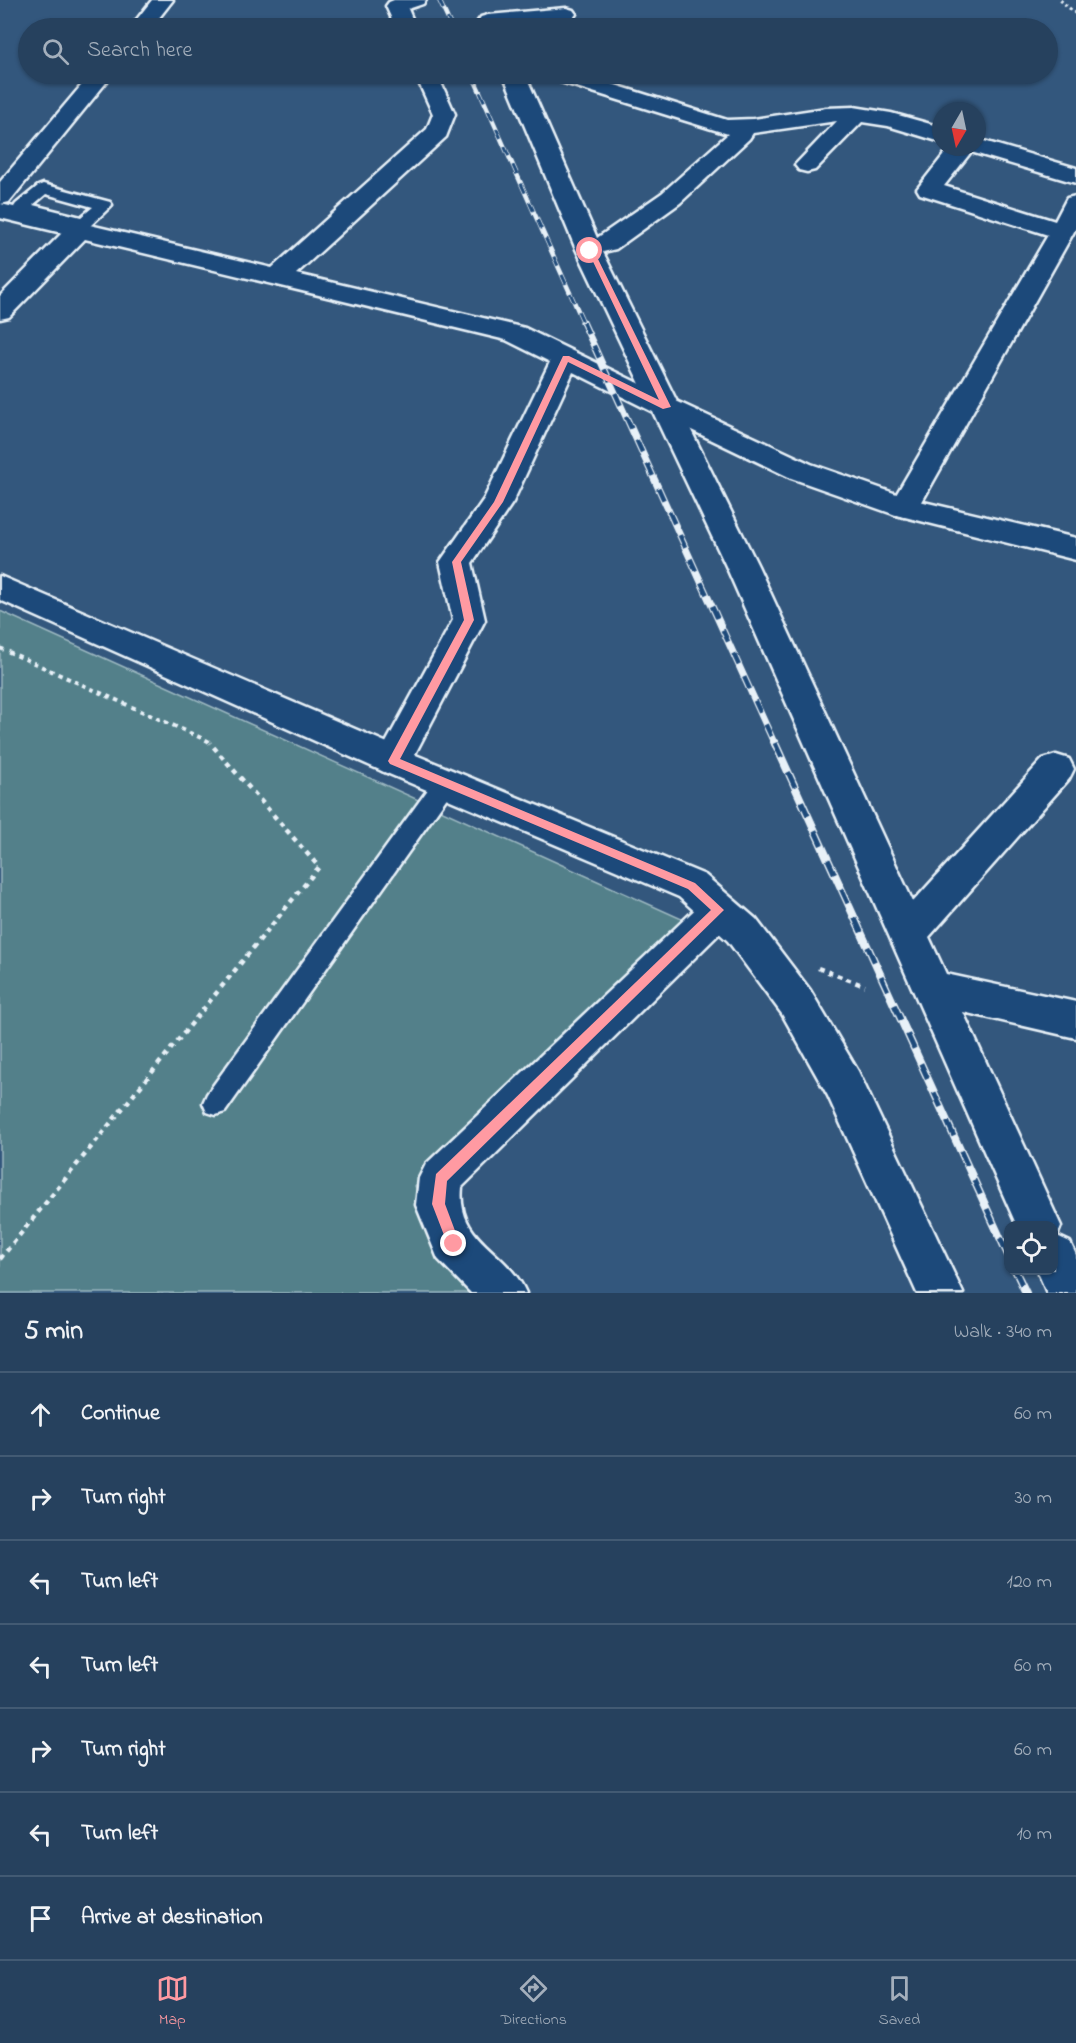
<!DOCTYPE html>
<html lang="en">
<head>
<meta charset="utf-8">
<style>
	body { margin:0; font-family:"Indie Flower",sans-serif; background:#324c67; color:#f1f3f6 }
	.controls { position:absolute; right:18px; bottom:18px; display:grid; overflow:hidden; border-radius:12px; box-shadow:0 2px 4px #0004 }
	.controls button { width:54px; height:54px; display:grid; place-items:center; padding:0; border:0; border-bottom:2px solid #425a73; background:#26415e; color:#f1f3f6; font:30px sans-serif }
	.compass { position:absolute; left:932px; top:102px; width:54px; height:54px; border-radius:50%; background:#26415e; box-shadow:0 2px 4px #0004; rotate:189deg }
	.stop { position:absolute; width:18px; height:18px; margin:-14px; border:4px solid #ff9aa2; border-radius:50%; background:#fff }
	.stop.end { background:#ff9aa2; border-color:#fff; box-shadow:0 2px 6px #0008 }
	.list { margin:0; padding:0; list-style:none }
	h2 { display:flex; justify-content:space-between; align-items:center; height:78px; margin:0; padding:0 24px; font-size:26px }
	h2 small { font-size:20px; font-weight:400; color:#a4afbc }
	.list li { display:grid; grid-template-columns:39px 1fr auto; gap:18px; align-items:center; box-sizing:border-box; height:84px; padding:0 24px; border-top:2px solid #425a73 }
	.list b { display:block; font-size:22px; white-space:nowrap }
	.list em { font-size:20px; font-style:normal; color:#a4afbc }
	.icon { flex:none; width:33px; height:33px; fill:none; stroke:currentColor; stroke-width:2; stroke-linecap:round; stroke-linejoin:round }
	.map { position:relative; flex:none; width:1076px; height:1293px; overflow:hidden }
	.search { position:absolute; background:#26415e; box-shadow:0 2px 4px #0004; left:18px; right:18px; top:18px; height:66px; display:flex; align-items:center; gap:15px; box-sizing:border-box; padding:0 21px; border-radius:33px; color:#a4afbc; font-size:22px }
	.sheet { height:666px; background:#26415e }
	nav { display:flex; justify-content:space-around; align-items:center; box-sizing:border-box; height:84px; border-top:2px solid #425a73; background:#26415e; font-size:16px; color:#a4afbc }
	nav a { display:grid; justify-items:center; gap:3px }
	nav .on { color:#ff9aa2 }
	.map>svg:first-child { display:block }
	.green { fill:#52808a; stroke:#9db8c1; stroke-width:1.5 }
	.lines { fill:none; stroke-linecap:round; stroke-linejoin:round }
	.service-casing { stroke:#e8f1f8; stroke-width:5 }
	.minor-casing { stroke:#e8f1f8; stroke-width:5 }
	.tertiary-casing { stroke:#e8f1f8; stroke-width:5 }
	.path-far2 { stroke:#e8f1f8; stroke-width:3; stroke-dasharray:3 3; stroke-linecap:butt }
	.path-far1 { stroke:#e8f1f8; stroke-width:4; stroke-dasharray:4.5 4.5; stroke-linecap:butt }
	.path { stroke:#e8f1f8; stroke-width:4.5; stroke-dasharray:5 5; stroke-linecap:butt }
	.service { fill:#1f4a7a; fill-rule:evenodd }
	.minor { fill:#1f4a7a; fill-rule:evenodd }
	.tertiary { fill:#1f4a7a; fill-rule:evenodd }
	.rail-far2-casing { stroke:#e8f1f8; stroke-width:4.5 }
	.rail-far1-casing { stroke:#e8f1f8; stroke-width:7 }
	.rail-casing { stroke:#e8f1f8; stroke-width:8 }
	.rail-far2 { stroke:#1f4a7a; stroke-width:3; stroke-dasharray:10; stroke-linecap:butt }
	.rail-far1 { stroke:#1f4a7a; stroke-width:4.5; stroke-dasharray:13; stroke-linecap:butt }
	.rail { stroke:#1f4a7a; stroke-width:5; stroke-dasharray:16; stroke-linecap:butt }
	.route { fill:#ff9aa2 }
</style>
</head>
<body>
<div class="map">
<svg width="1076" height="1293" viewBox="0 0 1076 1293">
	<rect width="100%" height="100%" fill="#33577d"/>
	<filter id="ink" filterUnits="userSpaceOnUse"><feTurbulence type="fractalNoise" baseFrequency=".0167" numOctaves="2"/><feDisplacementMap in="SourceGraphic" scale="12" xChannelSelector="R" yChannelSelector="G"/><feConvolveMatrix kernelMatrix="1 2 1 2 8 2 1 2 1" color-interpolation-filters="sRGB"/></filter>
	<g filter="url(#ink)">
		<path class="green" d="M0,611L686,921L453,1140L415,1186L438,1243L489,1293H0Z"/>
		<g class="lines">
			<defs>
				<path id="service" d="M43,184L110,202L112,205L90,226L84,228L16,210L14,207L16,204L38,186ZM46,194L93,207L81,217L33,205Z
					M445,774L453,777L456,783L453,789L225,1112L216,1115L207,1112L203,1103L207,1094L437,777Z"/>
				<path id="minor" d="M152,0H173L151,28H130Z
					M394,0H426L423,4L408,9L416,28H396L386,6L389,2Z
					M566,8L573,10L576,14L573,18L488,27L481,25L478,21L481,17L488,15Z
					M91,74H113L9,202L1,204L272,268L427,129L433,114L415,74H437L455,114L446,137L296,274L525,328L640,384L575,247L503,74H525L597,238L662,193L728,134L551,79L548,74H580L727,120L754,119L826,108L854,107L891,113L941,127V142L888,126L862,122L815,170L807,172L799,170L795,165L837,121L753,133L749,139L680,203L616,249L603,252L758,566L913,902L1043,759L1056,755L1069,759L1074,769L1069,779L929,937L946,974L1076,1002V1038L963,1012L1061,1226L1057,1236L1070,1242L1076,1255V1293H1047L1037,1270H1054V1226H1017L726,566L653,412L573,372L513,502L472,563L485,620L406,771L394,775L382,771L376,761L453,620L440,562L484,499L550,362L506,340L85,239L9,317L0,319V296L62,233L0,218V182Z
					M977,139L1076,168V183L971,152L944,186L1055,221L1067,198L1076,196V228L919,507L915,514L904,517L893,514L889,507L1048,235L920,194L917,189L950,147H977Z
					M719,894L732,899L738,910L732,921L462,1187C456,1242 507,1249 526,1293H471L438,1259L416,1205L419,1178L426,1164L706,899Z"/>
				<path id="tertiary" d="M666,398L676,401L811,464L911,499L1076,538V560L893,514L791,478L656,413L652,407L656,401Z
					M0,576L406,751L705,875L756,919L810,990L858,1071L963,1293H917L828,1096L782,1014L728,941L679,897L382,771L0,600Z"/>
			</defs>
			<use href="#service" class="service-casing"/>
			<use href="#minor" class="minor-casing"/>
			<use href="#tertiary" class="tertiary-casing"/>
			<path class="path-far2" d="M1060,0L1076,14"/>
			<path class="path-far1" d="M0,648L208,741L211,745"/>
			<path class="path" d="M818,968L865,986
				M0,1259L319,867L210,743"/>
			<use href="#service" class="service"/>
			<use href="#minor" class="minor"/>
			<use href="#tertiary" class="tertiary"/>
			<defs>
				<path id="rail-far2" d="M439,0L452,28
					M472,74L584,324"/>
				<path id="rail-far1" d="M583,322L775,745"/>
				<path id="rail" d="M775,743L1008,1255
					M1015,1270L1026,1293"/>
			</defs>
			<use href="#rail-far2" class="rail-far2-casing"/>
			<use href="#rail-far1" class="rail-far1-casing"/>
			<use href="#rail" class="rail-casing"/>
			<use href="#rail-far2" class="rail-far2"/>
			<use href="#rail-far1" class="rail-far1"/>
			<use href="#rail" class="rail"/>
		</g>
	</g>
	<path class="route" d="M587,249L594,251L671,407L663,409L568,362L503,502L461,562L474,620L400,759L695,883L724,910L447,1181L445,1204L460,1244L459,1248L454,1250L449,1248L432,1204L436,1174L711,910L688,889L390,764L388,761L464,620L452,562L494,502L563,356H569L659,400Z"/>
</svg>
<div class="controls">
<button><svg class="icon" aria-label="locate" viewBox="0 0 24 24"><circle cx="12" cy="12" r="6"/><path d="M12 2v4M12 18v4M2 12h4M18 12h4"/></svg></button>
</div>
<svg class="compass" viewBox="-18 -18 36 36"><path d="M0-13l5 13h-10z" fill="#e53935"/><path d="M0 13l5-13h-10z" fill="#a4afbc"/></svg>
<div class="stop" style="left:590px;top:251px"></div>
<div class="stop end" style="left:454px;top:1244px"></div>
<div class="search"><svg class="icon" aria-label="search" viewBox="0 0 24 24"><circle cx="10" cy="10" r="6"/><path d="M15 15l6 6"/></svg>Search here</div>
</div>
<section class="sheet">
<h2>5 min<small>Walk · 340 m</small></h2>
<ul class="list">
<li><svg class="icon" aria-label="ahead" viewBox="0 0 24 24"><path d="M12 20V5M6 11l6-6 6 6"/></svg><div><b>Continue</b></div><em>60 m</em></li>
<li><svg class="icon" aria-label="right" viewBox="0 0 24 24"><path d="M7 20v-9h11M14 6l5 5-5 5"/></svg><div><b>Turn right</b></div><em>30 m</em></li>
<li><svg class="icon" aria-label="left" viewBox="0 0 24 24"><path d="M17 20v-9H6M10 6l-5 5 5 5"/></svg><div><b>Turn left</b></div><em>120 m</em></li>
<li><svg class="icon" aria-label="left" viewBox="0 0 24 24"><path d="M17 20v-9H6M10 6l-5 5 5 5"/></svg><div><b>Turn left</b></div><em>60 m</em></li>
<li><svg class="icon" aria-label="right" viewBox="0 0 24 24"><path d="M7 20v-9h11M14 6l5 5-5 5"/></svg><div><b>Turn right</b></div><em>60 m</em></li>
<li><svg class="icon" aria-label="left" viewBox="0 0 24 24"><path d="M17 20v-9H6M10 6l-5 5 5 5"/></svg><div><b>Turn left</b></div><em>10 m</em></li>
<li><svg class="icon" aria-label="arrive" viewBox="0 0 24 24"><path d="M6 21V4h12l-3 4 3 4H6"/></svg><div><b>Arrive at destination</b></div></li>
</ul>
</section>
<nav>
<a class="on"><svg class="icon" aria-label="map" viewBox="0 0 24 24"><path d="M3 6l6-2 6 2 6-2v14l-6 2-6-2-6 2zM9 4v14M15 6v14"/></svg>Map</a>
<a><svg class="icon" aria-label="directions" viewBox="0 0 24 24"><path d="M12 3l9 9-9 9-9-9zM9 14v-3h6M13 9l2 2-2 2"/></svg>Directions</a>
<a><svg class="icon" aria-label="saved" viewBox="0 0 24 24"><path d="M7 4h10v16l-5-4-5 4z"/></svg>Saved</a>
</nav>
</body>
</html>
